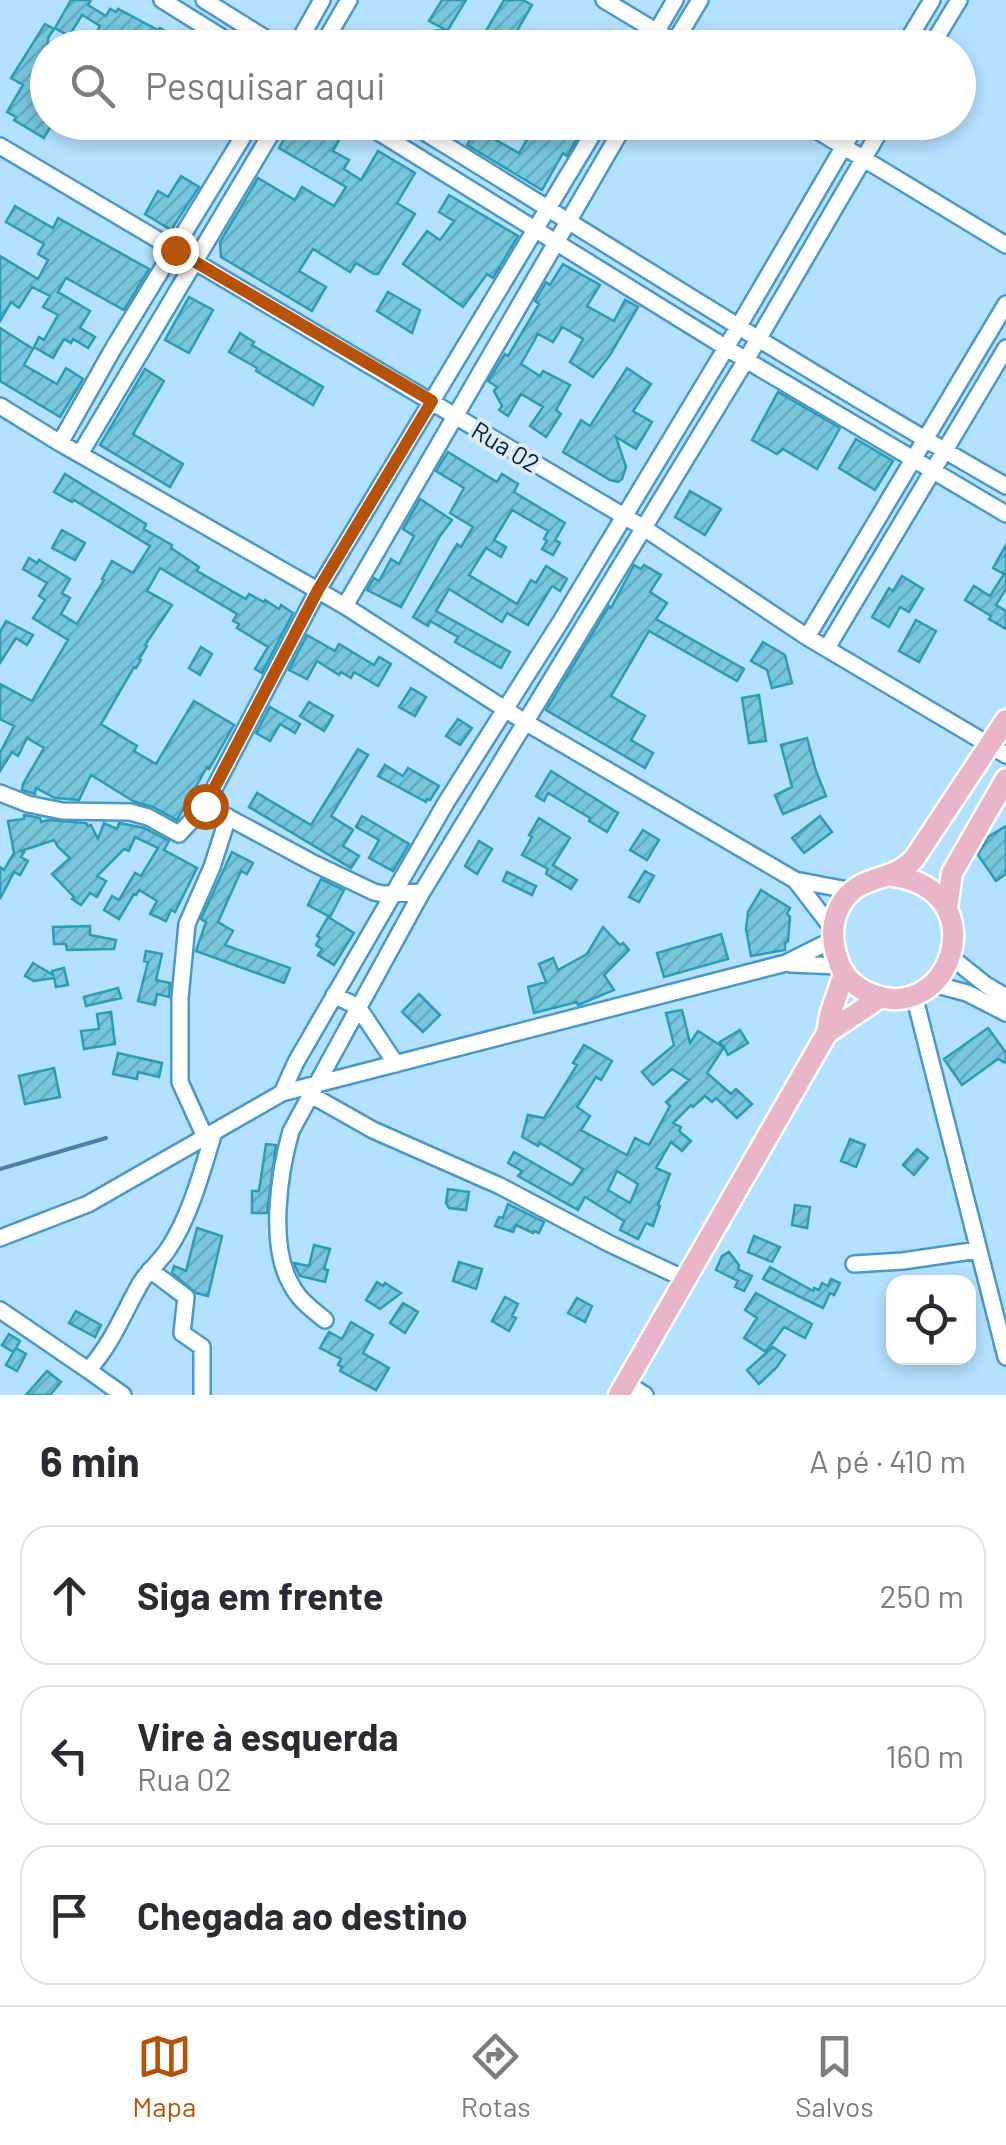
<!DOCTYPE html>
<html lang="pt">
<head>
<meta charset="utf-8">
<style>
	body { margin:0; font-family:Barlow,sans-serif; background:#f7f7f7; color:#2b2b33 }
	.controls { position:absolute; right:30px; bottom:30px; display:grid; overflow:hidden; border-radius:20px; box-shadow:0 5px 15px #0003 }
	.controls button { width:90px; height:90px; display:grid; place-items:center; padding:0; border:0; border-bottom:2px solid #e1e1e2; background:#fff; color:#2b2b33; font:50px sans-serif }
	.stop { position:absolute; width:30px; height:30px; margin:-22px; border:8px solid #b45309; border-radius:50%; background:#fff }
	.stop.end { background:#b45309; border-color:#fff; box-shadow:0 2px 10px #0008 }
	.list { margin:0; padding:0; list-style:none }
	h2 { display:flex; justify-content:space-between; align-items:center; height:130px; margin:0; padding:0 40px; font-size:42px }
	h2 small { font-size:32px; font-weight:400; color:#7c7c81 }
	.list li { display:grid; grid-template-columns:65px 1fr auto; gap:30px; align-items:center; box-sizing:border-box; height:140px; margin:0 20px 20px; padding:0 20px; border:2px solid #e1e1e2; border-radius:30px }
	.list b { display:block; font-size:38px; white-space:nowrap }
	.list p { margin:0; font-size:32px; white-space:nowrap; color:#7c7c81 }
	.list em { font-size:32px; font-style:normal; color:#7c7c81 }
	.icon { flex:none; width:55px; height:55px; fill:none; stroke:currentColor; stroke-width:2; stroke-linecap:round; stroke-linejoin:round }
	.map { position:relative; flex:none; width:1006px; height:1395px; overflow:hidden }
	.search { position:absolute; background:#fff; box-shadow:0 5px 15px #0003; left:30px; right:30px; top:30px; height:110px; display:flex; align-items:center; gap:25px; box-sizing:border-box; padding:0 35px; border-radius:55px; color:#7c7c81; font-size:38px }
	.sheet { height:610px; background:#fff }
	nav { display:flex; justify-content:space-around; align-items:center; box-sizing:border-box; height:140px; border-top:2px solid #e1e1e2; background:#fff; font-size:28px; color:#7c7c81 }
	nav a { display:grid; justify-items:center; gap:5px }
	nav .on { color:#b45309 }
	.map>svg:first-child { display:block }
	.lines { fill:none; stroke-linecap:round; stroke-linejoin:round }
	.stream { stroke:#4c7fa0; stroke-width:4 }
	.building { fill:url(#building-hatch); stroke:#2b9cb6; stroke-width:2.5; fill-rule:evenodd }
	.minor-casing { stroke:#4b99c8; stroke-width:20 }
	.major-casing { stroke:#fff; stroke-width:25 }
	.minor { stroke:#fff; stroke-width:15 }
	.major { stroke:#e8b6c8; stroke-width:20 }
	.route { stroke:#b45309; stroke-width:12 }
	.labels { text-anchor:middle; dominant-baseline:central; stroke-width:8; stroke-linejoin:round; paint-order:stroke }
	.street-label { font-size:25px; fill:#022336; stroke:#dbeaf4 }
</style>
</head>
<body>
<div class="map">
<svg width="1006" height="1395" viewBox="0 0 1006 1395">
	<defs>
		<pattern id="building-hatch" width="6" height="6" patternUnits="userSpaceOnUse" patternTransform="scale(2.5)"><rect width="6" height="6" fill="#77c6dc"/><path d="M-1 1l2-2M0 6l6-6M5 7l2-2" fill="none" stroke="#65aabd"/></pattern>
	</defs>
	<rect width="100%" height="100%" fill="#b4e1ff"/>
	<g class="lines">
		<path class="stream" d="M0,1169L106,1138"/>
	</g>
	<path class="building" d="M71,0H91L88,5L106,16L110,9L116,12L118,9L158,30L160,28L181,40L177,48H143L146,42L128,32L122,42L120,41L118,45L106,38L100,48H88L100,26L82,15L69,36L55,28Z
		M442,0H466L443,38L461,48H400L415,35L444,29L429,21Z
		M504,0H523L532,5L507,48H476Z
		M45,24L54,29L48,38V98L40,111L48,115V122H53L44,138L14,120L16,117L7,112L23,85L11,78Z
		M294,122H329L344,131L333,151L349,160L344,169L361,180L378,151L415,173L397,203L415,214L378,274H374L356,263L350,272L313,249L299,271L326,287L312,311L221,257L220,242L258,178L295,200L302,187L334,206L346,187L279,148Z
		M480,122H494L487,135L519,153L538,122H550L558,127L561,122H587L567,156L563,153L542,190L467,145Z
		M181,176L199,187L171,230L145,214L158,191L168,197Z
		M449,195L518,236L493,278L487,274L463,307L403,264L427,231L440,240L454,221L439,212Z
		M15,206L53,228L58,218L149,269L124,310L66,278L58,292L90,311L80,328L95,337L88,348L73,339L71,343L64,339L53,358L34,347L39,337L44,340L58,315L43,307L50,296L32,287L19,308L11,302L0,321V256L38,279L48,260L38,254L44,244L6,222Z
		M563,264L600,285L587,306L614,321L625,300L638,307L610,355L593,377L570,362L583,339L562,327L553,342L538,334L521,364L540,376L543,371L570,385L556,410L561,414L546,437L530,426L543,407L521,394L508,416L499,410L502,406L494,391L497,387L488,381L505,354L508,356L539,304L535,301L546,282L550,285Z
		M388,292L420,310L412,333L377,311Z
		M189,297L213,310L189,353L165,340Z
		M0,328L33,349L24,365L57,384L66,368L83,379L60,417L0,381Z
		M240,333L254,342L252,345L323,387L313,405L256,371L257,368L229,352Z
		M627,368L651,384L633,411L652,422L636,449L616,437L626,467L622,479L618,482L610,480L563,452L581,420L590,426Z
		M145,369L164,381L133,434L183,464L170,487L100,445Z
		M778,392L840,428L817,469L783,449L777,454L752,440Z
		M856,439L893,461L875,490L839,468Z
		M448,452L497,482L502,474L518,484L514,492L565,523L555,540L560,543L553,555L542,549L547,541L544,539L548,531L512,510L494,540L506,547L501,557L486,548L469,575L517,604L531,580L536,583L546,566L567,579L560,591L552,586L528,625L507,613L502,622L449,589L436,611L510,652L501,668L455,642L458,637L430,621L428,626L413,617L457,544L461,547L473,527L450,513L464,488L436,471Z
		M65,474L146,524L144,529L172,545L171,548L199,567L197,571L246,599L249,594L264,602L265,600L279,609L281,605L293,613L262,673L255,669L268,647L237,628L239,624L233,621L237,614L160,568L147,591L172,605L145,645L147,646L139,659L141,660L136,668L134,667L101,724L137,746L134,751L156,764L194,701L234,725L209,769L207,767L177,820L153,807L135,802L91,775L79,800L55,798L36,788L35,794L22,790L23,784L44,748L27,738L18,756L12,752L0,771V753L14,726L0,719V684L32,701L68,640L33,618L45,600L39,596L47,583L23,569L29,558L37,563L39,560L70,579L62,593L70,598L61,614L77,624L104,580L102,579L112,561L133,573L150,546L74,500L72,502L54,492Z
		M690,491L721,509L705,535L675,517Z
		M420,499L452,520L440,536L401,607L367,590L374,578L379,581L391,559L399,564L414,536L403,529Z
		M62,530L85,543L75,560L52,548Z
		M1006,545V589L996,605L1006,611V629L989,619L991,616L965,600L974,586L990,596L1004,574L993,568Z
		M634,565L641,569L644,565L661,575L650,592L667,603L656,619L744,669L737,681L649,631L611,696L645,716L631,740L653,753L645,768L546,710L609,606L611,608Z
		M902,576L923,589L909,612L900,607L889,627L872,617L889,588L893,591Z
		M916,620L936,631L919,662L899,651Z
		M6,621L33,635L27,645L16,638L0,663V632Z
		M307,635L335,651L339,644L374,665L379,657L391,664L378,686L354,672L351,678L341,672L339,675L317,661L307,679L289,670Z
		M763,642L785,655L792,683L772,688L767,670L751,661Z
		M201,647L212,654L200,675L189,668Z
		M411,688L426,697L415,716L399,707Z
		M759,695L766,741L749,743L742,698Z
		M309,702L333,716L324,731L300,716Z
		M270,707L300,724L295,733L280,724L270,741L256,733Z
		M458,719L472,728L460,745L446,736Z
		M807,738L816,771L826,796L783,814L775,795L792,787L781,745Z
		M358,749L368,755L331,816L353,830L343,846L359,856L351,868L249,807L257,793L311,825Z
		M385,765L403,776L408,768L439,786L430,800L427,799L426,802L378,776Z
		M551,771L618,813L607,832L589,821L590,818L548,793L544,801L536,796Z
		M24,815L40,818L41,822L48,820L86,823L88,826L91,825L98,839L104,823L117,829L119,823L144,828L169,841L164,850L197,868L175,912L171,910L166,921L150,914L157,901L139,890L136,895L134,894L119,919L104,910L112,896L119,900L135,873L141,876L158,848L135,837L129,851L124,849L97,876L106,881L97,897L90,893L81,905L72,899L74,897L52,874L70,858L58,847L54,840L21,851L24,852L21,857L28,861L20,875L14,872L0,899V867L4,870L14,853L8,821L24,819Z
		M362,816L409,844L393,871L369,858L379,840L356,827Z
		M820,816L832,832L804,853L792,838Z
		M539,818L570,838L553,865L577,880L571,889L546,874L548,869L522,855L532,837L529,835Z
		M1006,826V874L996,881L978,855L988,837Z
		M643,830L659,840L647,860L630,850Z
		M479,841L492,849L477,874L465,866Z
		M232,852L253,863L247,874L241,871L218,922L233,931L225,945L290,968L284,983L196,951L206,922L201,919Z
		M645,871L654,876L639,902L629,897Z
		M507,872L536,886L532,895L503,881Z
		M321,879L344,890L330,917L308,905Z
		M761,890L790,908L787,914L790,917L788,941L785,943V950L751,956L746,929L748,912Z
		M328,917L354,933L334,965L318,955L322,949L316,945L320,938L317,936Z
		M90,926V935L116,940L114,949L67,950L66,944H54L53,927Z
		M603,927L620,945L623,943L629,950L604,975L614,990L578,1005L577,1002L534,1013L528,987L546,982L539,964L553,958L558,970L587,954Z
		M721,934L728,959L664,977L657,953Z
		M146,951L162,954L156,980L170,983L169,997L157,994L155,1005L138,1001L148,962L144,961Z
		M33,963L53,975L52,971L64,968L68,985L56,987L54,978L34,981L25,976Z
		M118,988L121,998L86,1006L84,997Z
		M419,994L440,1015L423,1032L402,1012Z
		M682,1010L690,1043L698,1031L723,1047L720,1042L740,1030L748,1043L728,1055L724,1047L707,1073L731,1094L736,1089L752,1104L737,1118L716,1098L712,1102L705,1096L693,1107L691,1105L673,1123L681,1127L679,1131L691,1141L682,1151L671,1142L656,1168L670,1174L658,1205L660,1206L653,1226L646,1223L638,1239L620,1230L624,1221L585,1197L578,1210L518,1176L522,1171L508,1163L514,1152L572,1185L583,1169L540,1143L538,1146L522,1137L528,1115L544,1118L577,1065L573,1063L584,1045L612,1061L601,1080L596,1077L577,1107L590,1116L581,1130L627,1155L635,1138L649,1145L670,1106L666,1102L689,1080L672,1069L653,1085L642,1072L674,1045L666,1013ZM617,1171L638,1184L630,1203L608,1190Z
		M111,1012L115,1044L84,1049L81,1031L99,1029L97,1014Z
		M988,1028L1006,1053V1063L998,1059L962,1085L944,1059Z
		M118,1053L162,1063L159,1077L138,1072L137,1079L113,1074Z
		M54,1068L60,1097L25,1104L19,1076Z
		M850,1139L865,1145L856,1167L841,1161Z
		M266,1144L276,1145L267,1213H252V1191H259Z
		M917,1149L928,1158L914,1175L903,1165Z
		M448,1189L469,1192L466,1210L449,1208L446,1203Z
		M508,1204L544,1222L539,1233L534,1231L533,1233L516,1225L513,1232L495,1226L499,1217L503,1218Z
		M795,1205L810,1207L807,1228L792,1225Z
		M197,1228L222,1236L208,1296L196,1293L172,1273L174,1266L186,1271Z
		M754,1236L780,1247L772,1262L748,1252Z
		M314,1245L330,1249L324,1269L328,1270L325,1282L300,1276L295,1266L294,1263L309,1266Z
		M729,1252L739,1265L738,1269L752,1276L744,1291L735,1287L738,1281L716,1270L722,1256Z
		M459,1262L482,1269L476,1289L453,1281Z
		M770,1267L813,1291L814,1288L819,1290L822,1283L828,1286L831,1279L840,1283L834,1295L830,1293L823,1308L763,1279Z
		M377,1282L383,1286L385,1283L401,1293L380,1309L366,1300Z
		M756,1293L812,1324L805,1338L784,1327L766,1352L744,1338L757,1318L745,1310Z
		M505,1297L518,1304L512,1316L516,1318L509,1331L492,1321Z
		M577,1298L592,1306L585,1322L568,1313Z
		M403,1303L418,1312L405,1333L390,1323Z
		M76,1311L101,1325L95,1337L69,1323Z
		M351,1322L373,1335L363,1353L389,1368L376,1390L340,1371L342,1367L338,1365L341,1359L320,1348L329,1332L342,1339Z
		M9,1334L20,1341L16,1348L26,1354L17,1371L6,1365L15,1349L13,1352L2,1345Z
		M773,1347L785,1355L777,1367L759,1384L747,1370Z
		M47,1371L61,1382L50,1395H26Z"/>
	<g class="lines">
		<defs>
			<path id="minor" d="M162,0L239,48
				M204,0L281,48
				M604,0L684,48
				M295,48L322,0
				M321,48L349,0
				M647,48L675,0
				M671,48L700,0
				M903,48L932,0
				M930,48L959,0
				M362,122L746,360L1006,514
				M408,122C607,244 803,370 1006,486
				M803,122L1006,245
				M0,146L644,528L807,637L1006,755
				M0,406L60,443L345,606L525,722L795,880L853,891
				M60,443L113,349L252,122
				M80,454L278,122
				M345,606L626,122
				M807,637L1006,304
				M827,648L1006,348
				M0,793L28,804L62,811L130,812L148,817L179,834L205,806L318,590L600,122
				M222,814L315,864L374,892L383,894L422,892
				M795,880L832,928
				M951,957L986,985L1006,997
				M790,964L839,966
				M933,984L967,993L1006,1013
				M334,995L358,1007L396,1064
				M914,995L1006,1357
				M282,1093L296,1062L447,801L561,621L726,348L858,122
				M311,1095L373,1130L500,1186L610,1244L685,1279
				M205,1137L180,1082V998L187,924L212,867L228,817
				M0,1238L88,1204L282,1093L786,963L832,940
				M854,1264L903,1261L978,1250
				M150,1270L186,1297L182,1333L202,1347V1395
				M0,1310L88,1370
				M325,1320C313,1310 299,1300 292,1286C268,1247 279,1173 291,1131L422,892L746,360L885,122
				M626,1383L645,1395
				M123,1395L88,1370C112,1344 123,1314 140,1284C148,1270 161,1261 169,1248C191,1214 202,1171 214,1132"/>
			<path id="major" d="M893,876C997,890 951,1029 869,993C855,987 842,975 838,960C831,940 830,920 843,901C863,873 891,883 914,859L1006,720
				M947,908L952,873L1006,779
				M827,1033L881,997
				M619,1395L827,1033L830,1015L844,974"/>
		</defs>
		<use href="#minor" class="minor-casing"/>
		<use href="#major" class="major-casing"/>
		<use href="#minor" class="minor"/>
		<use href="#major" class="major"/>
	</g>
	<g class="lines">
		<path class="route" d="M175,250L432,401L318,590L205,806"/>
	</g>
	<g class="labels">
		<g class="street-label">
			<text transform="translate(506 446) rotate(31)">Rua 02</text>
		</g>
	</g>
</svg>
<div class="controls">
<button><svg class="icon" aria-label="locate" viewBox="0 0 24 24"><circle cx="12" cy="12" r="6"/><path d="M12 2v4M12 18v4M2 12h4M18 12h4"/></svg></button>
</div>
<div class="stop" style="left:205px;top:806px"></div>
<div class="stop end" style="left:175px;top:250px"></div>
<div class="search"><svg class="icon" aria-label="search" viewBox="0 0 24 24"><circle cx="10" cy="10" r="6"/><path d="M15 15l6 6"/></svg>Pesquisar aqui</div>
</div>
<section class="sheet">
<h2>6 min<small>A pé · 410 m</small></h2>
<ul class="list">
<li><svg class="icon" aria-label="ahead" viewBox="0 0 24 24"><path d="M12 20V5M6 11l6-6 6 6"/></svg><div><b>Siga em frente</b></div><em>250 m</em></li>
<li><svg class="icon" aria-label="left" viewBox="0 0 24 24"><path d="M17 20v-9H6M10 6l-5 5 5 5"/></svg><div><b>Vire à esquerda</b><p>Rua 02</p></div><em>160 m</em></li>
<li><svg class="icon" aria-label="arrive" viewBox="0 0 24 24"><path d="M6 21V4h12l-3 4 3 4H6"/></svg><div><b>Chegada ao destino</b></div></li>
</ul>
</section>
<nav>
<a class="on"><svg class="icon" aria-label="map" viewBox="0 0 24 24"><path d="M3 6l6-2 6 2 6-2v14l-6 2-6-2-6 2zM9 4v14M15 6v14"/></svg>Mapa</a>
<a><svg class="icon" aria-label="directions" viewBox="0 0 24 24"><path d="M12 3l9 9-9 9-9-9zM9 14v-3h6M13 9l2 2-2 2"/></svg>Rotas</a>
<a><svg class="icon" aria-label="saved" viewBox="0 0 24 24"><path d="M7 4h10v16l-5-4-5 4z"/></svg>Salvos</a>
</nav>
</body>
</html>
